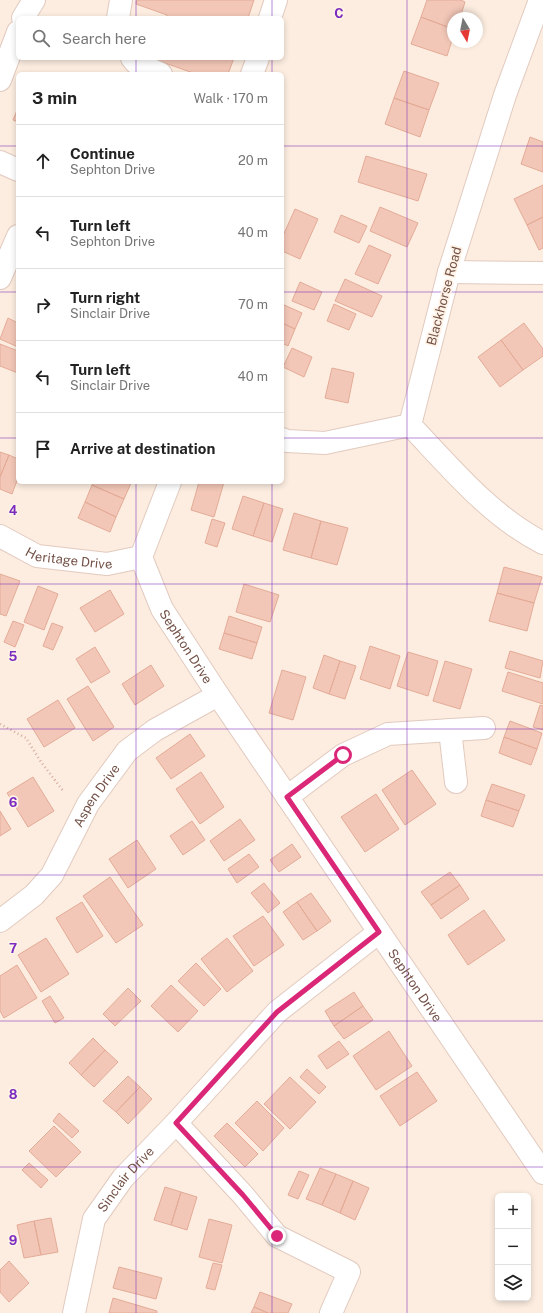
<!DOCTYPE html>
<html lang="en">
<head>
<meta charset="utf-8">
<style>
	body { margin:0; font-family:"Public Sans",sans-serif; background:#f2f2f2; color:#222 }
	.controls { position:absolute; right:12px; bottom:12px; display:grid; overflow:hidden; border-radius:6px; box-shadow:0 2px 6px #0003 }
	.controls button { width:36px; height:36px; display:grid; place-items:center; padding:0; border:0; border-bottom:1px solid #e0e0e0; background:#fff; color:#222; font:20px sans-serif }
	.compass { position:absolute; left:447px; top:12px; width:36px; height:36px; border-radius:50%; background:#fff; box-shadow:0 2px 6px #0003; rotate:170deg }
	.stop { position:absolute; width:12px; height:12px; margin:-9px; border:3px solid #db2777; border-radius:50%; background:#fff }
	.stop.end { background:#db2777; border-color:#fff; box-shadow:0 1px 4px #0008 }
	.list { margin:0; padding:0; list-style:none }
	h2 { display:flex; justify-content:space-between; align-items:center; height:52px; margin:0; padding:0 16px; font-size:17px }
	h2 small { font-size:13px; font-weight:400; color:#767676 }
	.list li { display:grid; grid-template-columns:26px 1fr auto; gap:12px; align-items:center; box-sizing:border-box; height:72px; padding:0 16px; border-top:1px solid #e0e0e0 }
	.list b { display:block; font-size:15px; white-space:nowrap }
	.list p { margin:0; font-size:13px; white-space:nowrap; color:#767676 }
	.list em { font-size:13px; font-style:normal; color:#767676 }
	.icon { flex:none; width:22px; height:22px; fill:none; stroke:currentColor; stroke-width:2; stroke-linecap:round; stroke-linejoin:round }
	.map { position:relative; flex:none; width:543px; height:1313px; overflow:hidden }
	.search { position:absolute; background:#fff; box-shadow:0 2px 6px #0003; left:16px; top:16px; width:268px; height:44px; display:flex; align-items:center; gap:10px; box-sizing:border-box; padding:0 14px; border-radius:6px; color:#767676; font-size:15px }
	.panel { position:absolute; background:#fff; box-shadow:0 2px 6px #0003; left:16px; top:72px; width:268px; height:412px; border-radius:6px }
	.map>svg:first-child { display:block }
	.building { fill:#f2c7b7; stroke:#e4ab97 }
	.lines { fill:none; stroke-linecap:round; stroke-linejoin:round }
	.minor-casing { stroke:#e2cabf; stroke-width:24 }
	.path { stroke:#d6aa9b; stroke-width:2.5; stroke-dasharray:1 3; stroke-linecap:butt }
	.minor { stroke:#fff; stroke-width:22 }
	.route { stroke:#db2777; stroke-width:5 }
	.grid { fill:none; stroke:#7b2cbf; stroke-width:1; stroke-opacity:0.55 }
	.labels { text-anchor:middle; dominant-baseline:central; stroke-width:3.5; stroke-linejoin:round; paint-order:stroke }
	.street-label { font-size:13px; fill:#735147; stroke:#fff2e6 }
	.grid-label { font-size:13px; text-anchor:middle; font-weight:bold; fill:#7b2cbf; stroke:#fff2e6; stroke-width:3.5; stroke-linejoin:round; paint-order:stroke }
</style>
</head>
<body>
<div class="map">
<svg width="543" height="1313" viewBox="0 0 543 1313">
	<rect width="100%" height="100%" fill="#fcede0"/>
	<path class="building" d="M137,0H254L248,18H166L167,15L136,4Z
		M427,0H461L465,2L460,18H453V29L421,17Z
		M421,17L453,29V37L447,56L411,44Z
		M151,58H234L228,74H196Z
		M404,71L439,83L429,110L394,98Z
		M394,98L429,110L420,137L385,124Z
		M18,108V122L13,120Z
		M530,137L543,142V172L521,164Z
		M366,156L427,174L418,201L358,182Z
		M543,185V217L527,225L514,199Z
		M380,207L418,223L407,247L370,231Z
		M295,209L318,219L300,259L282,251V238Z
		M341,215L367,226L359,243L334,232Z
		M543,217V248L539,250L527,225Z
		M369,245L391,255L378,284L355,274Z
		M345,279L382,296L372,317L335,301Z
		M300,282L322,292L314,310L292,301Z
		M282,304L302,313L295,329L282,323Z
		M334,304L356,314L349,330L327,321Z
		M8,318L18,323V347L0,339Z
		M282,323L295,329L288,346L282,343Z
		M524,323L543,349V356L523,370L501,340Z
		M501,340L523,370L500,387L478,357Z
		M0,344L18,351V373L0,366Z
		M292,348L312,357L304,377L283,367Z
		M332,368L354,373L348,403L325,398Z
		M0,452L9,455L0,477Z
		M9,455L18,459V478L12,494L0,489V477Z
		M94,482H128L131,483L124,499L92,485Z
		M199,482H224L214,517L191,510Z
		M92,485L124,499L116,517L85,502Z
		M243,496L264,503L253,536L232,529Z
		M85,502L116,517L110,532L78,518Z
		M264,503L283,509L272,542L253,536Z
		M294,513L321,521L311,558L283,550Z
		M212,519L225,523L217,547L205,543Z
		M321,521L348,528L337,565L311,558Z
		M504,567L542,577L534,603L497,593Z
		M0,574L20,581L6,616L0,614Z
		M244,584L279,595L270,622L236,612Z
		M38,586L58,594L44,630L24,622Z
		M110,590L124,614L95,632L80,608Z
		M497,593L534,603L527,631L489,621Z
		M229,616L262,627L257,643L224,633Z
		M13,621L24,625L15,647L4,642Z
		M52,623L63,627L53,650L43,646Z
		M224,633L257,643L252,659L219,649Z
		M370,646L400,656L390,689L360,679Z
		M95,647L110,672L91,683L76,659Z
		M510,651L543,661L540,678L505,668Z
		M408,652L438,661L428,696L397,686Z
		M324,655L340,661L329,694L313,688Z
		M340,661L356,666L345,699L329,694Z
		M445,661L472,669L460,709L433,701Z
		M151,665L164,686L135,705L122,684Z
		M282,670L306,677L293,720L269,713Z
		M508,672L543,683V704L502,691Z
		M88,686L114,727L93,741L67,699Z
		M58,700L75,728L44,747L27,719Z
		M540,705L543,706V730L533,727Z
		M510,721L542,733L537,749L504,737Z
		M190,734L205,756L171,779L156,758Z
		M504,737L537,749L531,765L499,753Z
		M412,770L436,804L405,825L382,790Z
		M201,772L224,807L200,824L176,789Z
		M33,777L54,811L28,827L7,793Z
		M492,784L525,795L519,811L486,800Z
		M376,794L399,829L365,852L341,817Z
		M486,800L519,811L513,827L481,816Z
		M0,811L11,829L0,836Z
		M240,819L255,840L224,861L210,841Z
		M192,821L205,840L183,855L170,836Z
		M137,840L156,869L128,888L109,859Z
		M292,844L301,857L279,872L270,860Z
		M249,854L259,867L237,883L228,869Z
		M450,872L460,885L431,905L421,892Z
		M110,877L143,925L116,943L83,896Z
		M264,883L280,903L268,913L251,893Z
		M460,885L469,899L441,919L431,905Z
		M311,893L331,921L317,931L297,902Z
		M82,902L103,936L77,953L56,918Z
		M297,902L317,931L303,940L283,912Z
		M484,910L505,940L468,965L448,935Z
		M263,916L284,945L254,966L233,936Z
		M46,938L69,974L41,992L18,955Z
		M227,938L253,971L227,992L201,959Z
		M196,963L221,989L204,1006L178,981Z
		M17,965L37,998L4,1018L0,1011V976Z
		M171,985L198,1011L178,1032L151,1006Z
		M128,988L141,1001L115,1026L103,1014Z
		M354,992L363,1006L334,1026L325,1011Z
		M50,996L64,1018L55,1023L42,1001Z
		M363,1006L373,1020L344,1039L334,1026Z
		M389,1031L412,1066L376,1090L353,1056Z
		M93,1038L105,1050L81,1075L69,1063Z
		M339,1041L349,1054L327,1069L318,1056Z
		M105,1050L118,1062L94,1087L81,1075Z
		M307,1069L326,1087L319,1094L300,1077Z
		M417,1072L437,1101L400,1126L380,1096Z
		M128,1076L140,1087L116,1112L103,1101Z
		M290,1077L316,1102L290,1129L264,1104Z
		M140,1087L152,1099L128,1124L116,1112Z
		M257,1101L284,1128L263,1151L235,1123Z
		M59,1113L79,1131L72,1138L53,1121Z
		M227,1123L258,1154L245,1167L214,1136Z
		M54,1126L81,1152L56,1177L29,1151Z
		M29,1163L48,1180L41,1188L22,1170Z
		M320,1168L336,1174L322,1205L306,1199Z
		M299,1171L309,1175L298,1199L288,1195Z
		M336,1174L353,1181L340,1213L322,1205Z
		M353,1181L369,1188L355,1220L340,1213Z
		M165,1187L181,1192L171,1225L154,1220Z
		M181,1192L197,1197L187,1230L171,1225Z
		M51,1218L58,1252L41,1255L34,1221Z
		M209,1219L232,1225L222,1263L199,1257Z
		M34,1221L41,1255L24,1258L17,1225Z
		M9,1261L29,1283L9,1302L0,1292V1270Z
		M213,1263L222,1265L215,1290L206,1288Z
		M119,1267L162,1278L156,1299L113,1288Z
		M260,1292L292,1304L288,1313H268L254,1307Z
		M113,1298L157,1311V1313H109Z
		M254,1307L268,1313H251Z"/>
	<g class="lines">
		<defs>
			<g id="minor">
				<path d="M540,0L505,95L449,272L410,425C450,467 490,516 543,543"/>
				<path d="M23,18L34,0"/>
				<path d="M118,18L121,0"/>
				<path d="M270,18L276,0"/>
				<path d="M132,58L136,63L161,74"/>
				<path d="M252,74L258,58"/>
				<path d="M0,80L18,32"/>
				<path d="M0,162L18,170"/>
				<path d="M449,272L543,273"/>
				<path d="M0,278L18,236"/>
				<path d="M282,439L287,441L325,443L410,425"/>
				<path id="s1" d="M170,482L141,557L162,609L218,695L543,1173"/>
				<path id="s2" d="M0,536L37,556L107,564L141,557"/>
				<path d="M450,730L456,782"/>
				<path d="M287,797L343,755L388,734L484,728"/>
				<path id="s3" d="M0,921L34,895L52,875L88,804L127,751L155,730L218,695"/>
				<path d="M176,1123L243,1195L277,1236L349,1272L331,1313"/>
				<path id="s4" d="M74,1313L94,1219L123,1178L176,1123L277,1012L379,932"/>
			</g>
		</defs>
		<use href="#minor" class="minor-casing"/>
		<path class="path" d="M0,724L26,738L41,762L64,792"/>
		<use href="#minor" class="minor"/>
	</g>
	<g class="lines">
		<path class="route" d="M277,1236L243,1195L176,1123L277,1012L379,932L287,797L343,755"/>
	</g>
	<path class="grid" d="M136,0V18M272,0V18M407,0V1313M136,58V74M272,58V74M0,146H18M282,146H543M0,292H18M282,292H543M0,438H18M282,438H543M136,482V1313M272,482V1313M0,584H543M0,729H543M0,875H543M0,1021H543M0,1167H543"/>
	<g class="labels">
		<g class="street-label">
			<text transform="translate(444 296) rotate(-75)">Blackhorse Road</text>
			<text stroke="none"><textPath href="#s2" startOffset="74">Heritage Drive</textPath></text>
			<text stroke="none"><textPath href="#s1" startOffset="181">Sephton Drive</textPath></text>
			<text stroke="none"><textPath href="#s3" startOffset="161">Aspen Drive</textPath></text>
			<text stroke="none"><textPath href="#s1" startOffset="590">Sephton Drive</textPath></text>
			<text stroke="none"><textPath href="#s4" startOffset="147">Sinclair Drive</textPath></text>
		</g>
	</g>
	<g class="grid-label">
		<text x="339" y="18">C</text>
		<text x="13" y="515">4</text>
		<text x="13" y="661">5</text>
		<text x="13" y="807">6</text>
		<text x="13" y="953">7</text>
		<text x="13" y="1099">8</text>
		<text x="13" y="1245">9</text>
	</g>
</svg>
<div class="controls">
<button>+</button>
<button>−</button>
<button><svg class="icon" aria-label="layers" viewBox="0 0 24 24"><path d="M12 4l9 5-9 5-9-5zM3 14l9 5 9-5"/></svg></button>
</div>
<svg class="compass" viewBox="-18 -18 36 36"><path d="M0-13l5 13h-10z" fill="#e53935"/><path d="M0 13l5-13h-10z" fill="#767676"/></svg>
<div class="stop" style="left:343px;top:755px"></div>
<div class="stop end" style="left:277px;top:1236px"></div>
<div class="search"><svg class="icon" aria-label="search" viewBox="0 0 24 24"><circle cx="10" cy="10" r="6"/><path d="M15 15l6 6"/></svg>Search here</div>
<section class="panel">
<h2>3 min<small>Walk · 170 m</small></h2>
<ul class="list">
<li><svg class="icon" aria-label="ahead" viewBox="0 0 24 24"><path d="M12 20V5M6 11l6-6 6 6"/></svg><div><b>Continue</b><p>Sephton Drive</p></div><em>20 m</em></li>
<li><svg class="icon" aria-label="left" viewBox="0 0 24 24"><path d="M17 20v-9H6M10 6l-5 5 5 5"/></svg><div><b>Turn left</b><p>Sephton Drive</p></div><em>40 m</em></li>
<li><svg class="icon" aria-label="right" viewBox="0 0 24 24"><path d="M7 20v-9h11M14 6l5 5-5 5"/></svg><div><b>Turn right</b><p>Sinclair Drive</p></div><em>70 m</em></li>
<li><svg class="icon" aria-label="left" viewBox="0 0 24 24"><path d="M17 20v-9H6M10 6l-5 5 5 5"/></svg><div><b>Turn left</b><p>Sinclair Drive</p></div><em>40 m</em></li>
<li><svg class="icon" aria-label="arrive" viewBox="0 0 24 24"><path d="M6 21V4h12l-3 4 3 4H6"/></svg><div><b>Arrive at destination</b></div></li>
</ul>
</section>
</div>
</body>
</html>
